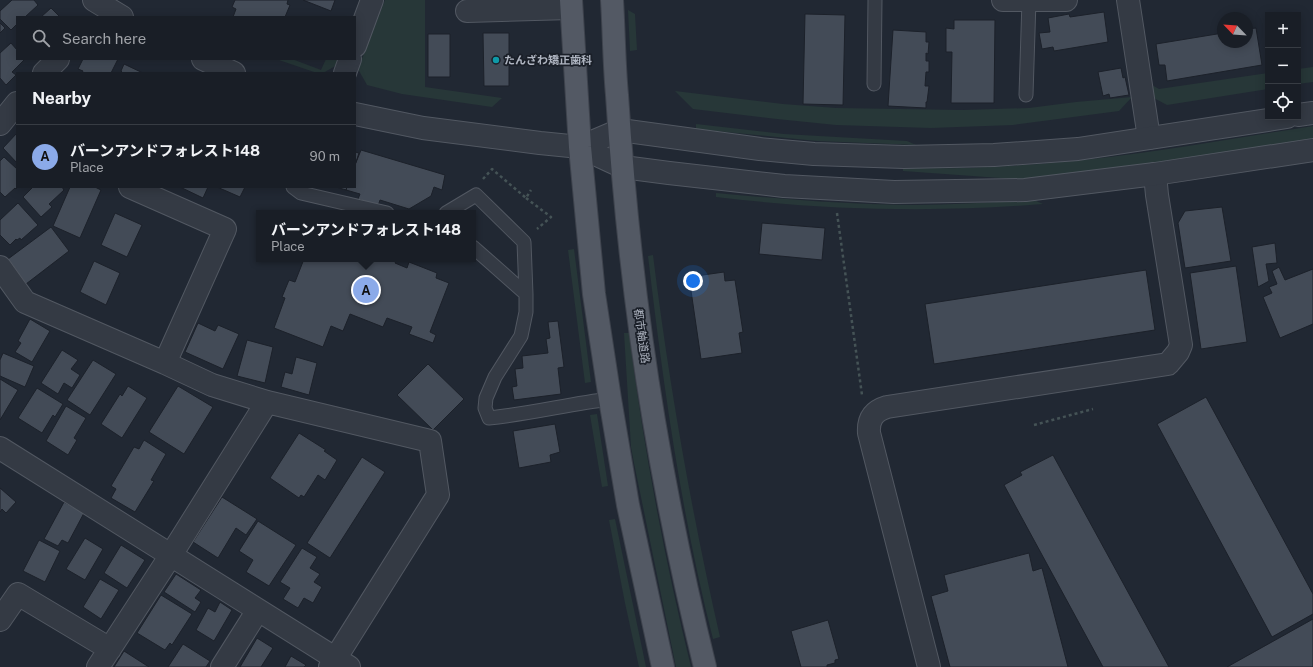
<!DOCTYPE html>
<html lang="en">
<head>
<meta charset="utf-8">
<style>
	body { margin:0; font-family:"Public Sans","Noto Sans JP",sans-serif; background:#262b32; color:#f1f3f6 }
	.controls { position:absolute; right:12px; top:12px; display:grid; overflow:hidden; border-radius:0px; box-shadow:0 2px 10px #0003 }
	.controls button { width:36px; height:36px; display:grid; place-items:center; padding:0; border:0; border-bottom:1px solid #373c43; background:#191e26; color:#f1f3f6; font:20px sans-serif }
	.compass { position:absolute; left:1217px; top:12px; width:36px; height:36px; border-radius:50%; background:#191e26; box-shadow:0 2px 10px #0003; rotate:295deg }
	.you { position:absolute; left:693px; top:281px; width:14px; height:14px; margin:-10px; border:3px solid #fff; border-radius:50%; background:#1a73e8; box-shadow:0 0 0 6px #1a73e833 }
	.badge { display:grid; place-items:center; width:26px; height:26px; border-radius:50%; background:#8baae9; color:#111; font-size:13px; font-weight:700 }
	.pin { position:absolute; translate:-50% -50%; border:2px solid #fff; box-shadow:0 1px 4px #0006 }
	.popup { position:absolute; left:256px; top:210px; width:220px; height:52px; box-sizing:border-box; display:grid; place-content:center; border-radius:0px; background:#191e26; filter:drop-shadow(0 1px 3px #0005); font-size:13px; white-space:nowrap; color:#9fa2a7 }
	.popup b { font-size:15px; color:#f1f3f6 }
	.popup::after { content:''; position:absolute; left:50%; top:100%; margin-left:-8px; border:8px solid transparent; border-top-color:#191e26 }
	.list { margin:0; padding:0; list-style:none }
	h2 { display:flex; justify-content:space-between; align-items:center; height:52px; margin:0; padding:0 16px; font-size:17px }
	h2 small { font-size:13px; font-weight:400; color:#9fa2a7 }
	.list li { display:grid; grid-template-columns:26px 1fr auto; gap:12px; align-items:center; box-sizing:border-box; height:64px; padding:0 16px; border-top:1px solid #373c43 }
	.list b { display:block; font-size:15px; white-space:nowrap }
	.list p { margin:0; font-size:13px; white-space:nowrap; color:#9fa2a7 }
	.list em { font-size:13px; font-style:normal; color:#9fa2a7 }
	.icon { flex:none; width:22px; height:22px; fill:none; stroke:currentColor; stroke-width:2; stroke-linecap:round; stroke-linejoin:round }
	.map { position:relative; flex:none; width:1313px; height:667px; overflow:hidden }
	.search { position:absolute; background:#191e26; box-shadow:0 2px 10px #0003; left:16px; top:16px; width:340px; height:44px; display:flex; align-items:center; gap:10px; box-sizing:border-box; padding:0 14px; border-radius:0px; color:#9fa2a7; font-size:15px }
	.panel { position:absolute; background:#191e26; box-shadow:0 2px 10px #0003; left:16px; top:72px; width:340px; height:116px; border-radius:0px }
	.map>svg:first-child { display:block }
	.green { fill:#273738 }
	.building { fill:#434b57; stroke:#1c212a }
	.lines { fill:none; stroke-linecap:round; stroke-linejoin:round }
	.service-casing { stroke:#525862; stroke-width:15 }
	.minor-casing { stroke:#525862; stroke-width:24 }
	.tertiary-casing { stroke:#525862; stroke-width:24 }
	.primary-casing { stroke:#3e434d; stroke-width:24 }
	.path { stroke:#455356; stroke-width:2.5; stroke-dasharray:3 3; stroke-linecap:butt }
	.service { stroke:#343a44; stroke-width:13 }
	.minor { stroke:#343a44; stroke-width:22 }
	.tertiary { stroke:#343a44; stroke-width:22 }
	.primary { stroke:#535964; stroke-width:22 }
	.culture-dot { fill:#0f9aa8; stroke:#1a1f28; stroke-width:1.5 }
	.labels { text-anchor:middle; dominant-baseline:central; stroke-width:3.5; stroke-linejoin:round; paint-order:stroke }
	.poi-label { font-size:11px; font-weight:bold; fill:#afb5c1; stroke:#1a1f28; text-anchor:start }
	.street-label { font-size:11px; fill:#afb5c1; stroke:#1a1f28 }
</style>
</head>
<body>
<div class="map">
<svg width="1313" height="667" viewBox="0 0 1313 667">
	<rect width="100%" height="100%" fill="#212833"/>
	<path class="green" d="M385,0H425V87L502,98L492,107L402,94L367,85L358,69Z
		M628,10L635,14L637,50L630,51Z
		M276,59H292L321,70L326,59H339L337,65L323,73H317Z
		M1313,67V82L1298,84V69Z
		M1268,73V89L1167,105L1152,97L1150,84L1159,89Z
		M675,91L783,104L836,108L963,110L1029,108L1076,102L1132,97L1119,111L1013,125L931,128L836,125L777,119L693,109Z
		M696,124L784,134L907,141L916,145L817,141L696,129Z
		M1313,126V139L1128,167L1033,179H1014L903,171V168C955,169 1008,167 1061,162C1145,155 1229,139 1313,126Z
		M716,193C783,199 849,205 916,205C955,205 995,202 1034,200L1043,204C934,213 824,210 716,197Z
		M574,249L591,382L585,383L568,250Z
		M653,255C669,384 691,510 720,637L713,639C681,513 663,384 648,256Z
		M624,333H629C643,445 664,557 691,667H676L634,463L631,447Z
		M597,414L608,486L602,487L590,415Z
		M615,519L646,667H639L625,603L609,520Z"/>
	<path class="building" d="M12,0H34L38,5L25,17H17V24L11,30L0,19V11Z
		M235,0H288L287,4L290,5L285,17H233L236,9L232,7Z
		M303,0H335L331,11Z
		M51,8L60,17H41Z
		M1104,12L1108,42L1054,51L1053,47L1042,49L1039,33L1050,32L1048,18L1069,14L1070,17Z
		M805,14L845,15L843,105L803,104Z
		M954,20H995L994,103H951L952,52H946V28L954,29Z
		M0,23L5,28L0,33Z
		M1256,28L1262,65L1167,81L1165,65H1159L1156,44L1223,33V42H1247V29Z
		M893,30L926,32V42H929L928,54L926,53V61H929V72H926L925,86H929L927,102H926V108L888,106Z
		M483,33H509V86H484Z
		M428,34H450V77H428Z
		M11,43L17,50V59H25L12,72L16,75L6,85L0,78V53Z
		M83,59H118L111,73H82L83,71L78,69Z
		M124,64L143,73H121L122,72L121,71Z
		M1121,68L1123,78L1125,77L1129,95L1110,98L1109,94L1103,96L1098,72Z
		M17,133V163L3,148Z
		M361,150L445,175L442,190L434,187L431,196L409,209L380,200L378,206L358,199L360,194L346,190L347,187H355V165Z
		M355,152L359,153L355,165Z
		M4,157L17,169V187H18L16,189L15,188L5,197L0,192V161Z
		M33,187H62L64,190L49,204L52,207L41,217L23,197Z
		M70,187H95L101,190L80,238L53,226Z
		M180,187H208L203,198Z
		M217,187H245L240,197Z
		M336,187H347L346,190Z
		M18,203L38,225L21,240L20,238L17,240L16,239L10,245L0,235V220Z
		M1222,207L1231,261L1185,268L1178,223L1185,211Z
		M115,213L142,225L127,257L101,245Z
		M762,223L825,228L822,260L759,254Z
		M51,227L69,251L26,284L8,259Z
		M1275,243L1277,263L1266,264L1269,281L1258,287L1252,247Z
		M304,259H397L395,263L407,268L409,262L437,273L436,278L449,283L430,332L436,335L433,343L409,334L412,327L387,318L383,327L350,314L343,331L331,326L323,347L274,328L285,298L282,297L289,280L295,282Z
		M94,261L120,273L106,305L80,292Z
		M1236,266L1247,342L1201,349L1190,273Z
		M1279,267L1285,280L1313,269V324L1280,338L1263,297L1272,293L1269,287L1277,284L1272,271Z
		M1146,270L1155,330L934,364L925,304Z
		M724,272L725,281L735,280L743,332L739,333L742,353L701,359L689,277Z
		M30,319L50,331L32,362L15,352L21,343L18,341Z
		M558,321L564,367L558,368L561,394L514,400L512,387L517,386L515,369L523,368L522,356L548,353L546,339L550,338L548,322Z
		M198,323L215,331L218,325L239,334L223,369L185,352Z
		M247,340L273,347L265,383L237,376Z
		M62,350L78,360L71,369L80,375L72,388L64,383L58,394L41,383Z
		M3,353L34,366L25,387L0,376V360Z
		M296,357L317,363L309,395L281,387L285,372L292,374Z
		M93,360L116,374L90,415L67,400Z
		M428,364L464,399L433,430L397,395Z
		M0,379L18,390L0,420Z
		M128,386L147,398L122,438L101,424L120,394L122,396Z
		M178,386L213,407L184,454L149,432Z
		M37,388L63,404L55,417L53,415L42,433L18,418Z
		M1206,397L1313,594V614L1272,637L1157,424Z
		M66,406L86,418L74,438L77,440L68,455L46,441Z
		M555,424L560,452L550,455L551,462L519,468L513,431Z
		M299,433L326,450L324,451L337,460L325,480L318,475L304,497L301,495L299,498L270,478Z
		M144,440L166,454L151,480L154,481L135,512L111,498L116,489L111,486L134,447L139,449Z
		M1053,455L1169,667H1103L1004,485L1022,475L1020,472Z
		M362,457L385,472L330,558L307,543Z
		M0,488L16,502L6,513L2,509L0,512Z
		M222,497L257,519L246,535L236,528L218,558L193,542Z
		M64,502L84,513L68,543L62,540L58,546L44,539Z
		M258,521L296,545L269,586L246,572L253,560L239,551Z
		M85,538L103,549L85,580L66,569Z
		M39,540L60,551L45,582L23,571Z
		M121,545L145,560L127,588L104,573Z
		M302,548L317,557L310,568L320,574L314,582L322,587L313,603L304,598L298,608L283,599L290,588L280,582Z
		M1029,553L1033,571L1042,568L1068,667H950L931,596L948,591L944,575Z
		M176,574L201,590L195,598L201,602L195,612L164,592Z
		M100,579L119,590L101,619L83,607Z
		M161,595L192,614L172,645L170,643L165,650L137,633Z
		M220,602L232,610L214,641L196,630L208,608L215,612Z
		M1313,619V667H1227Z
		M828,620L839,659L835,660V663L827,665V667H801L791,631Z
		M257,638L273,648L261,667H240Z
		M183,644L210,661L206,667H168Z
		M124,651L149,667H114Z
		M291,656L306,665L304,667H285Z"/>
	<g class="lines">
		<defs>
			<path id="service" d="M874,84L875,0
				M1026,95L1029,0
				M293,187L301,193L387,213
				M446,213L476,195L524,242L526,294
				M473,247L526,294V312L521,336L495,377L486,398L485,408L489,418C530,414 569,404 610,399"/>
			<path id="minor" d="M1003,0H1066
				M1128,0L1149,138
				M467,11L571,8
				M355,46L372,0
				M44,73L58,59
				M345,73L350,59
				M0,124L17,103
				M130,187L225,229L165,363
				M0,267L25,302L165,363L212,385L267,402L430,441L438,495L330,667
				M0,448L349,667
				M0,620L18,594L110,649
				M98,667L171,555L267,402
				M222,667L258,610
				M929,667L869,433C868,419 874,411 887,407L1168,364L1178,352L1181,345L1157,195L1155,174"/>
			<path id="tertiary" d="M94,0L122,17
				M203,59L234,73
				M355,114L423,128L540,143L580,147L623,167L669,173L784,186L894,192L1025,190L1155,174L1313,150
				M1298,115L1313,113
				M580,147L620,130L760,149L814,154L904,157L994,155L1078,149L1287,117"/>
			<path id="primary" d="M571,0L580,147L594,294L610,399L628,505L663,667
				M612,0C614,32 614,63 617,95C624,204 636,314 654,421C668,504 685,586 705,667"/>
		</defs>
		<use href="#service" class="service-casing"/>
		<use href="#minor" class="minor-casing"/>
		<use href="#tertiary" class="tertiary-casing"/>
		<use href="#primary" class="primary-casing"/>
		<path class="path" d="M483,179L492,169L526,198L531,190
			M526,198L551,217L537,229
			M837,213L862,395
			M1034,425L1093,409"/>
		<use href="#service" class="service"/>
		<use href="#minor" class="minor"/>
		<use href="#tertiary" class="tertiary"/>
		<use href="#primary" class="primary"/>
	</g>
	<circle class="culture-dot" cx="496" cy="60" r="4"/>
	<g class="labels">
		<g class="poi-label">
			<text x="504" y="60">たんざわ矯正歯科</text>
		</g>
		<g class="street-label">
			<text transform="translate(642 336) rotate(82)">都市軸道路</text>
		</g>
	</g>
</svg>
<div class="controls">
<button>+</button>
<button>−</button>
<button><svg class="icon" aria-label="locate" viewBox="0 0 24 24"><circle cx="12" cy="12" r="6"/><path d="M12 2v4M12 18v4M2 12h4M18 12h4"/></svg></button>
</div>
<svg class="compass" viewBox="-18 -18 36 36"><path d="M0-13l5 13h-10z" fill="#e53935"/><path d="M0 13l5-13h-10z" fill="#9fa2a7"/></svg>
<div class="you"></div>
<div class="pin badge" style="left:366px;top:290px">A</div>
<div class="popup"><b>バーンアンドフォレスト148</b>Place</div>
<div class="search"><svg class="icon" aria-label="search" viewBox="0 0 24 24"><circle cx="10" cy="10" r="6"/><path d="M15 15l6 6"/></svg>Search here</div>
<section class="panel">
<h2>Nearby<small></small></h2>
<ul class="list">
<li><span class="badge">A</span><div><b>バーンアンドフォレスト148</b><p>Place</p></div><em>90 m</em></li>
</ul>
</section>
</div>
</body>
</html>
